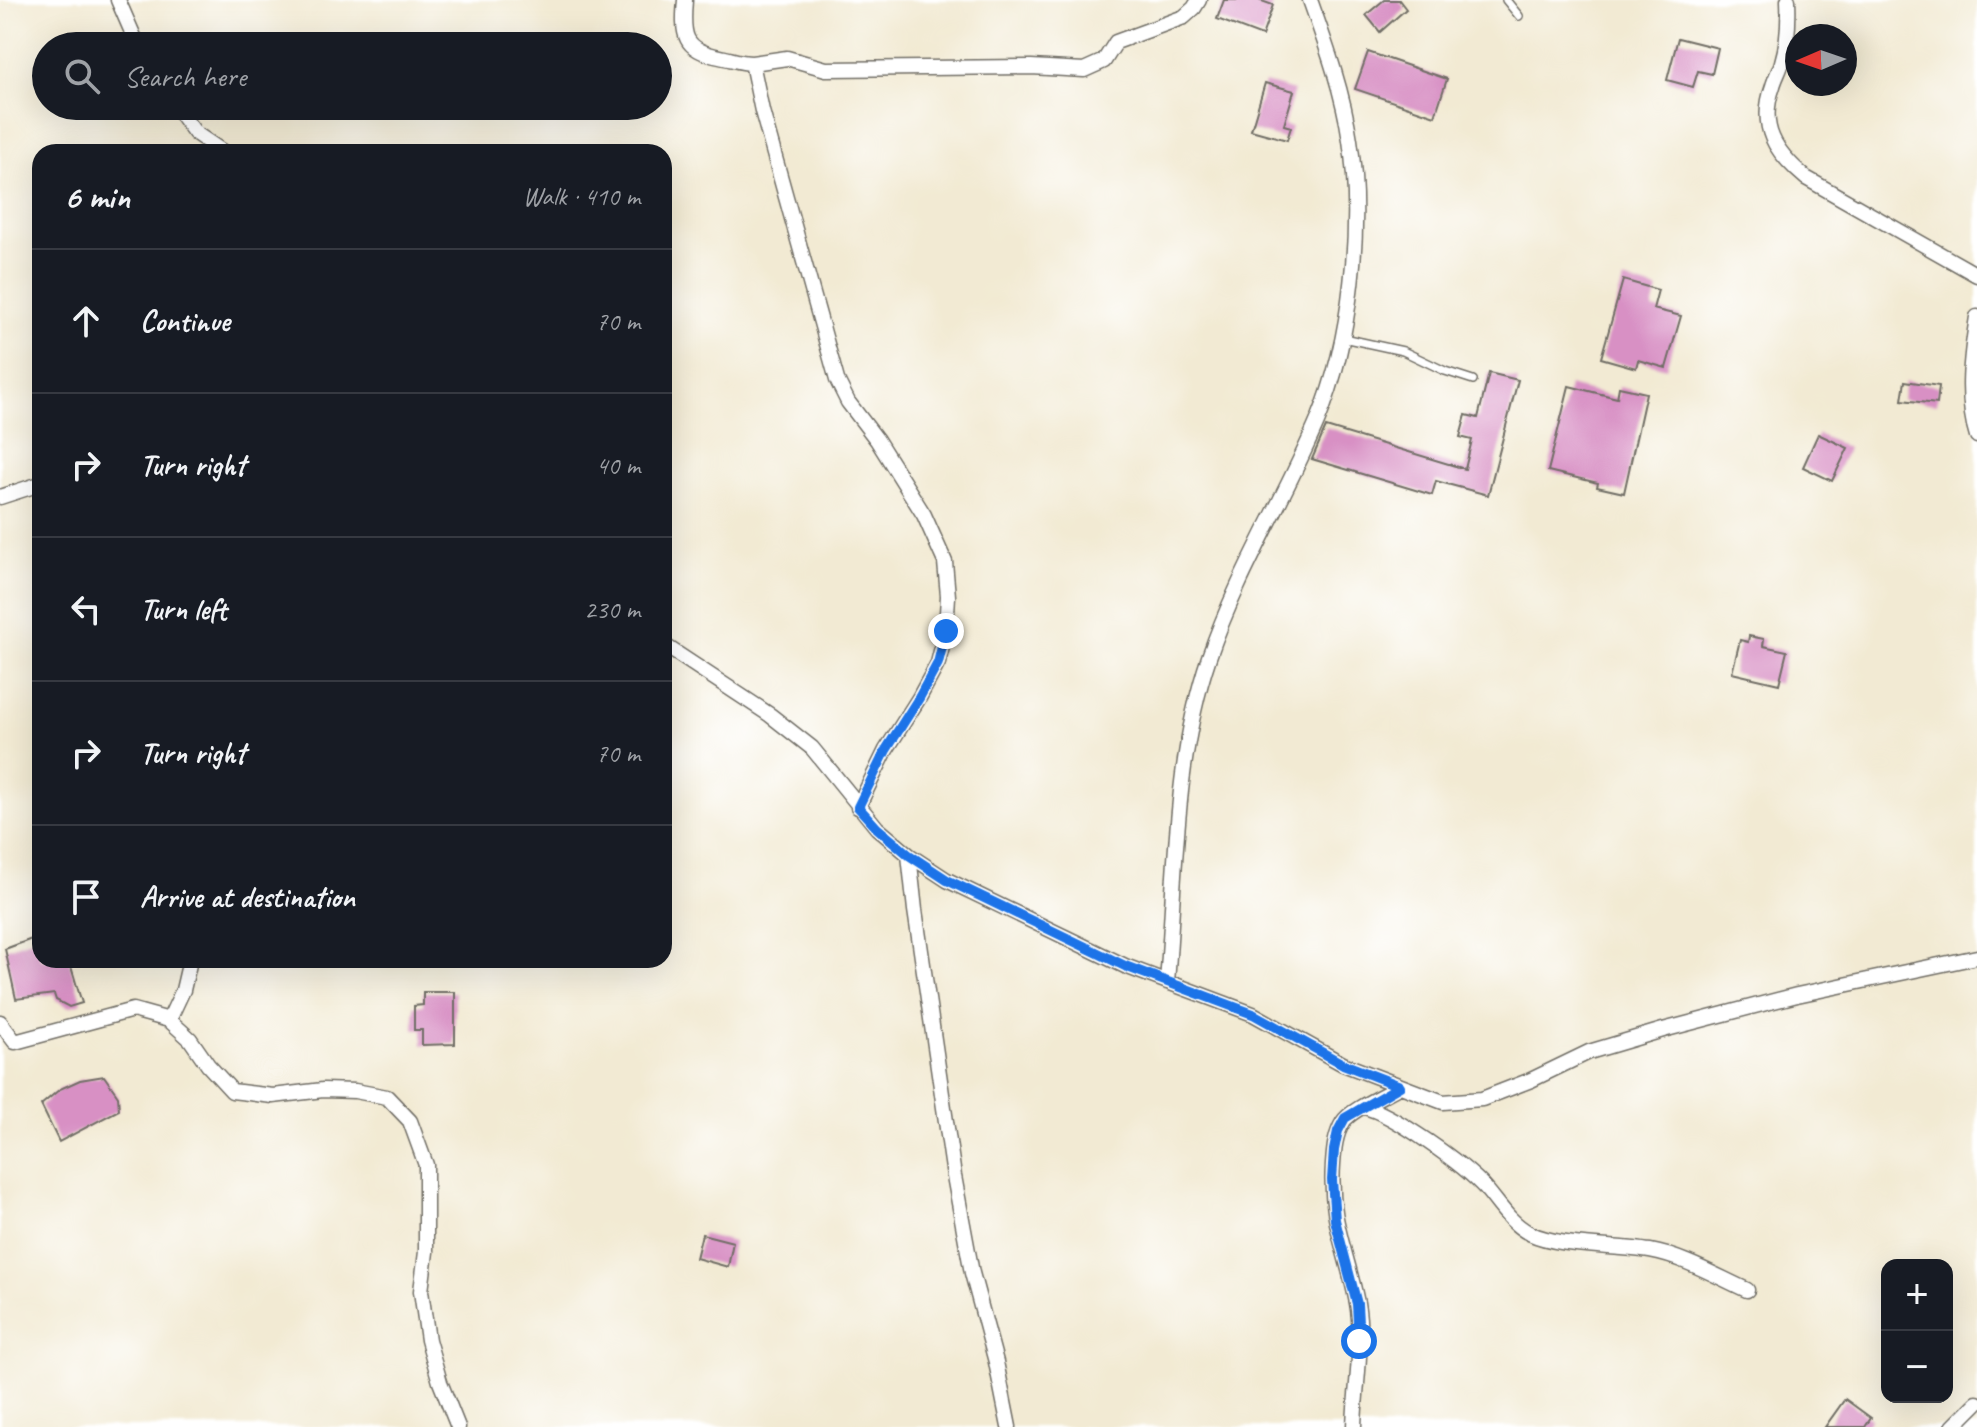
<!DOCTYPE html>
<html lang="en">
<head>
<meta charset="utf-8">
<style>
	body { margin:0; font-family:Caveat,sans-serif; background:#20242c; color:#f1f3f6 }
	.controls { position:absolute; right:24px; bottom:24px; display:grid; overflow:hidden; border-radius:16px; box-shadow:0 8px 32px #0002 }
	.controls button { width:72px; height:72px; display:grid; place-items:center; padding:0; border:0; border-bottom:2px solid #363941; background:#171b24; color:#f1f3f6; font:40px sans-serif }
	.compass { position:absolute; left:1785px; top:24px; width:72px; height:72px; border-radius:50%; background:#171b24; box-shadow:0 8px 32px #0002; rotate:268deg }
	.stop { position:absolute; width:24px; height:24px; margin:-18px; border:6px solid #1a73e8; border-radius:50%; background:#fff }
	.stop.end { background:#1a73e8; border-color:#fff; box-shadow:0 2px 8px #0008 }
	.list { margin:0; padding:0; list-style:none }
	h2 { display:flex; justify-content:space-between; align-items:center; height:104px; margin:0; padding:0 32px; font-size:34px }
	h2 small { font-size:26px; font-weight:400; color:#9ea1a6 }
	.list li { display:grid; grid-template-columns:52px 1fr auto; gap:24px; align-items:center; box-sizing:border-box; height:144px; padding:0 32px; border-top:2px solid #363941 }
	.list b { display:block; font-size:30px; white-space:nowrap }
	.list em { font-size:26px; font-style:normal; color:#9ea1a6 }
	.icon { flex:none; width:44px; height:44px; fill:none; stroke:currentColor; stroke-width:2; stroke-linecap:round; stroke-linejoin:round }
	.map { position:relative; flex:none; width:1977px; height:1427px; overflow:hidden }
	.search { position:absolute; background:#171b24; box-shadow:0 8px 32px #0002; left:32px; top:32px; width:640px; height:88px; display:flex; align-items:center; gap:20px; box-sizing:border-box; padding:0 28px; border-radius:44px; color:#9ea1a6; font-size:30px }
	.panel { position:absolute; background:#171b24; box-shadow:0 8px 32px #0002; left:32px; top:144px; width:640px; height:824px; border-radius:24px }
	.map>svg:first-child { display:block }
	.building { fill:#d890c4 }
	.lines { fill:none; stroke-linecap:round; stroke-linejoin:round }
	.lane-casing { stroke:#716e66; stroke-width:10 }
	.street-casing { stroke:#716e66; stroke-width:17 }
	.lane { stroke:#fff; stroke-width:7 }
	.street { stroke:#fff; stroke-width:14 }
	.route { stroke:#1a73e8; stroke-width:10 }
</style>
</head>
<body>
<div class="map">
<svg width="1977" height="1427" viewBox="0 0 1977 1427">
	<rect width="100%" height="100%" fill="#fff"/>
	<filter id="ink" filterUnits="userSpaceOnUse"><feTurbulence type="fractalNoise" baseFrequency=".0125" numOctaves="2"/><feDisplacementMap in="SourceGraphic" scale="16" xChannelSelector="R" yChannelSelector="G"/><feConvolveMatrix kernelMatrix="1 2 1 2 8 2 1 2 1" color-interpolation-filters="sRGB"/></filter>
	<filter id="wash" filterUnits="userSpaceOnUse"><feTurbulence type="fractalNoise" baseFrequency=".006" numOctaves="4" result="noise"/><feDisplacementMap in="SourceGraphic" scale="32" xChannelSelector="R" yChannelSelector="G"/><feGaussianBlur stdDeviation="1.8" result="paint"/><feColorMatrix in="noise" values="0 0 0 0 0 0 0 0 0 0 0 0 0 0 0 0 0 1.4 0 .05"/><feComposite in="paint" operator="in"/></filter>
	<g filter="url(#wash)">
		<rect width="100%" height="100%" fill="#f2ead3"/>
		<g id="blocks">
			<path class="building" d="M1224,0H1259L1273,5L1262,36L1217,19Z
				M1384,0H1399L1406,9L1380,32L1366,15Z
				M1678,38L1718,48L1712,74L1698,71L1693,87L1667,80Z
				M1368,52L1447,79L1435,116L1355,89Z
				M1265,83L1294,91L1284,125L1291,127L1287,140L1251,130Z
				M1623,280L1658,290L1653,309L1681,316L1666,368L1638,360L1636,368L1601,358Z
				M1489,373L1518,380L1488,495L1436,481L1432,495L1312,459L1326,427L1465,469L1472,440L1460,437L1466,415L1478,418Z
				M1905,381L1939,386L1937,404L1902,400Z
				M1569,386L1617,398L1619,387L1646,393L1624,493L1597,487L1598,483L1548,471Z
				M1818,434L1848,448L1832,481L1803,467Z
				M1749,636L1764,639L1763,646L1787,651L1779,684L1732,673L1740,640L1748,642Z
				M40,936V960H69L82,1003L69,1007L56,1000L54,994L16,999L5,949Z
				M423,992H455V1044L422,1045V1030H414V1006L423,1005Z
				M104,1076L118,1096L119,1110L59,1142L41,1105L60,1089L80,1080Z
				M702,1234L733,1242L728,1267L696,1258Z
				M1845,1399L1871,1418L1865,1427H1825Z"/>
		</g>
	</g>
	<g filter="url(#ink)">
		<use href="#blocks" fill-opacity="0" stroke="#716e66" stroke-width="2"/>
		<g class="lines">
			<defs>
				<path id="lane" d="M1506,0L1519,16
					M1343,338L1403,351L1445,371L1473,380"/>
				<path id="street" d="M118,0L138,46
					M685,0C682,35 683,50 720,57C731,59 741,63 752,63L762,111L837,380L848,402L877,440L924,515L945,562L948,596L946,631L938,663L919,698L886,750L858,807
					M1788,0C1789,21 1788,42 1782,62C1780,70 1775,78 1773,86C1758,127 1775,152 1806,178L1977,275
					M752,63L787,58L826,69L1031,67L1084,70L1104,61L1116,42L1184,17L1194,8L1199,0
					M175,106L195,133L223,152
					M1977,317C1971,355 1965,398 1977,436
					M0,497L40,484
					M664,645L770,715L812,748L877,828L909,855L947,880L1125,966L1253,1014L1343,1064L1443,1102L1482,1099L1531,1080L1589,1052L1663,1030L1797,995L1977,957
					M909,855L915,910L954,1176L972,1273L996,1362L1009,1427
					M1167,982C1176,874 1174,760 1209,657C1237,575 1284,500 1318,420C1351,341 1363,225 1350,140C1343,92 1326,45 1310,0
					M169,1020L183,990L190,960
					M0,1022L15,1042L133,1010L169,1020L190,1039L208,1065L232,1091L273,1096L323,1090L355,1091L387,1097L410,1121L426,1165V1252L421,1291L428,1340L440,1382L458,1427
					M1364,1107C1392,1113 1466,1166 1486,1189C1499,1204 1510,1223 1529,1233C1561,1248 1614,1245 1650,1251C1684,1257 1716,1276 1747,1290
					M1354,1427C1355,1387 1364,1343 1357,1303C1347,1252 1329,1220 1333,1164C1334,1150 1335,1135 1343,1122C1350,1110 1385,1095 1400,1086
					M1953,1427L1977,1403"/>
			</defs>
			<use href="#lane" class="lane-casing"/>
			<use href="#street" class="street-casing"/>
			<use href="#lane" class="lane"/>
			<use href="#street" class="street"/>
		</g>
	</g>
	<g class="lines" filter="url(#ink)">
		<path class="route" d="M946,631L938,663L919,698L886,750L858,807L877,828L909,855L947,880L1125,966L1253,1014L1343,1064L1400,1086L1345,1118L1338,1131L1334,1150L1332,1180L1335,1220L1357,1304L1359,1341"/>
	</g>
</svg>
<div class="controls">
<button>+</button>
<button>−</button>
</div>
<svg class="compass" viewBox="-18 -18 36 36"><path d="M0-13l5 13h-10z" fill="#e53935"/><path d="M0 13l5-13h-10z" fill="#9ea1a6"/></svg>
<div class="stop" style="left:1359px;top:1341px"></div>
<div class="stop end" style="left:946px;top:631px"></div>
<div class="search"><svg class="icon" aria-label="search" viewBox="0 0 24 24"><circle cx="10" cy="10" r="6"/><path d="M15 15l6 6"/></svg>Search here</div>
<section class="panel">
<h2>6 min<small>Walk · 410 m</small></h2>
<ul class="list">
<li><svg class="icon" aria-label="ahead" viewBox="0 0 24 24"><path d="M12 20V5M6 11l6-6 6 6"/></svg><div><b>Continue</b></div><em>70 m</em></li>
<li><svg class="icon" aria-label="right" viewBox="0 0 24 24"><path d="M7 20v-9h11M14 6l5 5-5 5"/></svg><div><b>Turn right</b></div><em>40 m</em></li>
<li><svg class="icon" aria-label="left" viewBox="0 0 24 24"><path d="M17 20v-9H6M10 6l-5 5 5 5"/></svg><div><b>Turn left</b></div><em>230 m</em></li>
<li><svg class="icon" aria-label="right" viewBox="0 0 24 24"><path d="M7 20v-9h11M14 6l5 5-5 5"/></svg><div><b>Turn right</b></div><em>70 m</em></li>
<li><svg class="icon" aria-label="arrive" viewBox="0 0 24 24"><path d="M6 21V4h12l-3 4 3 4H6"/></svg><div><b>Arrive at destination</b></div></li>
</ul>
</section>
</div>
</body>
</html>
